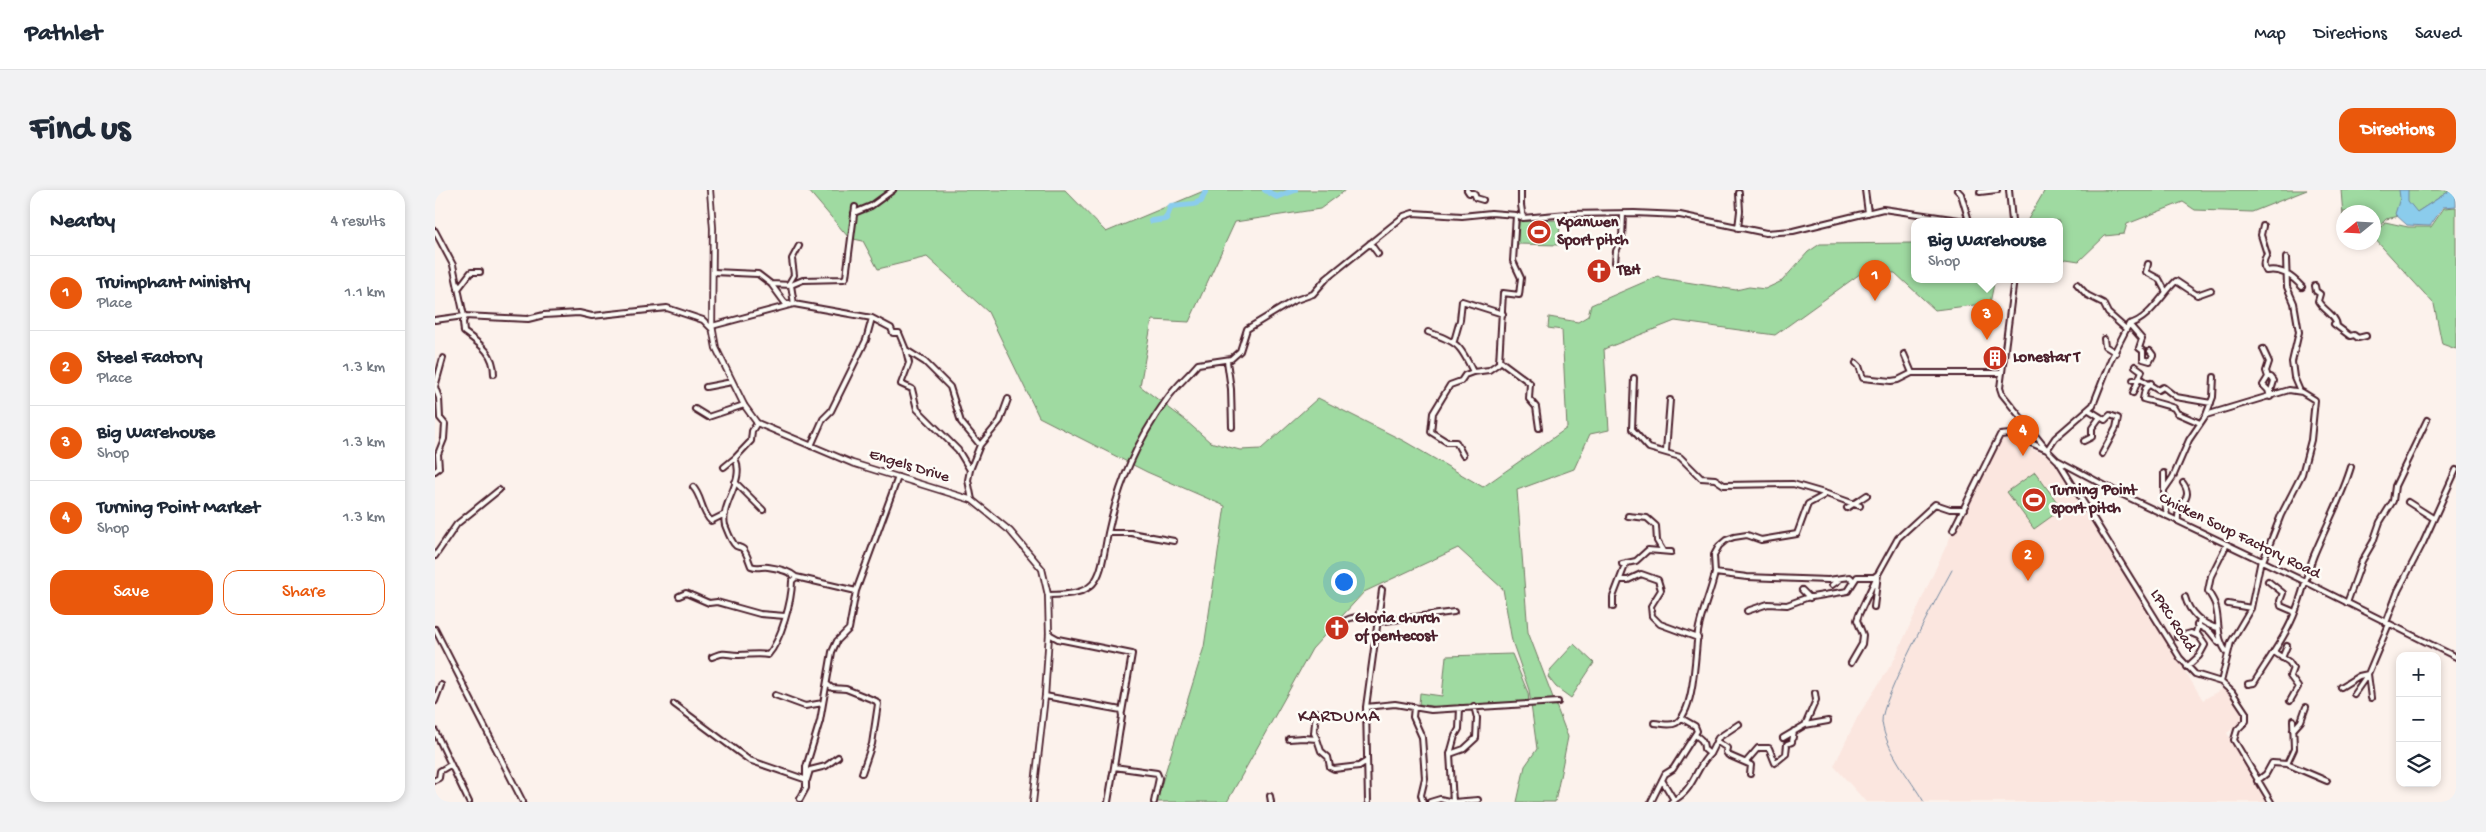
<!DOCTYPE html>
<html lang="en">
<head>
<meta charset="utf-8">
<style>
	body { margin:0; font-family:"Gochi Hand",sans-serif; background:#f2f2f3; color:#1f2937 }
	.controls { position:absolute; right:15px; bottom:15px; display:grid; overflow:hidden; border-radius:10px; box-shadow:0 2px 8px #0003 }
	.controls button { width:45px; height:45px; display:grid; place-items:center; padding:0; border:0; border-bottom:1px solid #e0e1e3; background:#fff; color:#1f2937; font:25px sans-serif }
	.compass { position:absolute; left:1901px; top:15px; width:45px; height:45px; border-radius:50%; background:#fff; box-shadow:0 2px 8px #0003; rotate:252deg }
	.you { position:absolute; left:908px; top:391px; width:18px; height:18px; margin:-12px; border:4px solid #fff; border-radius:50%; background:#1a73e8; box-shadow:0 0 0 8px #1a73e833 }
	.badge { display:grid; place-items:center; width:32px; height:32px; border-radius:50%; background:#ea580c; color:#fff; font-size:16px; font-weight:700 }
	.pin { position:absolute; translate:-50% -41px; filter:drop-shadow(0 1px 2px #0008) }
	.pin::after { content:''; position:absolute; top:26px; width:18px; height:15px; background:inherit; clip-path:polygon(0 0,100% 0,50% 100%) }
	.popup { position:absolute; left:1476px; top:28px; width:152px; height:65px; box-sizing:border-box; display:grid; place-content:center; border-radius:10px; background:#fff; filter:drop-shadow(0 1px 4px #0005); font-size:16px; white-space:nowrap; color:#747a83 }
	.popup b { font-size:19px; color:#1f2937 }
	.popup::after { content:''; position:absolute; left:50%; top:100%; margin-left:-10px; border:10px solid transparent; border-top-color:#fff }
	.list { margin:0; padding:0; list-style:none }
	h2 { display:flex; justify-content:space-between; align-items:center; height:65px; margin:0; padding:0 20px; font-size:21px }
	h2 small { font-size:16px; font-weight:400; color:#747a83 }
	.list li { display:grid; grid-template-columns:32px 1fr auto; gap:15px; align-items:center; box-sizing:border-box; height:75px; padding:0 20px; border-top:1px solid #e0e1e3 }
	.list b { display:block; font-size:19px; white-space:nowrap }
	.list p { margin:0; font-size:16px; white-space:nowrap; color:#747a83 }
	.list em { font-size:16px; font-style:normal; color:#747a83 }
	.actions { display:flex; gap:10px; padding:15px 20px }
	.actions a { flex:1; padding:11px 0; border:1px solid #ea580c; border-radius:15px; text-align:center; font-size:18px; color:#ea580c }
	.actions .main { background:#ea580c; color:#fff }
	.icon { flex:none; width:28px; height:28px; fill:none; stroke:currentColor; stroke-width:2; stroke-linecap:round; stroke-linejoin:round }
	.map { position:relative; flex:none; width:2021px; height:612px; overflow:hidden; border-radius:15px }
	header { display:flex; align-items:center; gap:30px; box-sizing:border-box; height:70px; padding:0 25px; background:#fff; border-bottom:1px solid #e0e1e3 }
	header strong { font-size:24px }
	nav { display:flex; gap:28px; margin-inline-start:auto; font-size:18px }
	.intro { display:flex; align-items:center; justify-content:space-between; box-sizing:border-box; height:120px; padding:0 30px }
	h1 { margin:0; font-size:35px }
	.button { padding:12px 22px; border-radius:15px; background:#ea580c; color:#fff; font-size:18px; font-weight:700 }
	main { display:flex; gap:30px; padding:0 30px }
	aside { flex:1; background:#fff; border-radius:15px; box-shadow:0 2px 8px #0003 }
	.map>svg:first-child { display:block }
	.built { fill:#fbe6df }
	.green { fill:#9fdaa1; stroke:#747c66 }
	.water { fill:#8bccec; stroke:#71879f }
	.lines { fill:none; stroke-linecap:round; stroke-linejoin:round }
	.stream { stroke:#71879f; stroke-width:1 }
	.river { stroke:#8bccec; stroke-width:6 }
	.minor-casing { stroke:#4a1f2b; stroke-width:8 }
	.tertiary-casing { stroke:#4a1f2b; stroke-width:8 }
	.minor { stroke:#fdfcf7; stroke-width:4 }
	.tertiary { stroke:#fdfcf7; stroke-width:4.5 }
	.labels { text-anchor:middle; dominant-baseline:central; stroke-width:5; stroke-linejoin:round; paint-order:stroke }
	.poi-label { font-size:16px; font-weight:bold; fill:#4a1f2b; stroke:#fdfcf7; text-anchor:start }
	.street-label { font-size:16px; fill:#4a1f2b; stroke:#fdfcf7 }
	.neighbourhood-label { font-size:18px; letter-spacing:1px; fill:#4a1f2b; stroke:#fdfcf7 }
</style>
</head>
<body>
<header>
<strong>Pathlet</strong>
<nav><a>Map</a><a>Directions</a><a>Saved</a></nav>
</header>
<div class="intro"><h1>Find us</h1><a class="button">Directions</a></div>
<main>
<aside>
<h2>Nearby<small>4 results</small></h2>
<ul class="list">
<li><span class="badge">1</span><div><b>Truimphant Ministry</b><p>Place</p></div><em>1.1 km</em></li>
<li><span class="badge">2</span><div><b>Steel Factory</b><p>Place</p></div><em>1.3 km</em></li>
<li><span class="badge">3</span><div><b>Big Warehouse</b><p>Shop</p></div><em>1.3 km</em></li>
<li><span class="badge">4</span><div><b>Turning Point Market</b><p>Shop</p></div><em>1.3 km</em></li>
</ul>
<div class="actions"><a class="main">Save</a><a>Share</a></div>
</aside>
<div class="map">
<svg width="2021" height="612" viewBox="0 0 2021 612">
	<rect width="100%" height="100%" fill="#fcf2ec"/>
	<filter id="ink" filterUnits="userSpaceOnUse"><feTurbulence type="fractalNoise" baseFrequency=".02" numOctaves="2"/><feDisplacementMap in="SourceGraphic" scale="10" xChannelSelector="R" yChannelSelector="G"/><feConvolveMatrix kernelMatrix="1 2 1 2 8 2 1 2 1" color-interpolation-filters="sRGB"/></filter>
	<g filter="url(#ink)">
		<path class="built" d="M1569,246L1616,268L1768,510L1790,497L1810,529L1792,543L1834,612H1431L1399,576L1423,526L1458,472L1539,295Z"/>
		<path class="green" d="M373,0H630L671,42L771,0H911L885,19L800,32L754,132L717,130L705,196L750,230L775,252L805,260L826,259L883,208L969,251L1048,297L1132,238L1127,140L1113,138L1114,127L1143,132L1153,126L1156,115L1223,86L1226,88L1301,100L1314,97L1330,99L1347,91L1373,62L1385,54L1479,53L1480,89H1560L1555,113L1500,120L1460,83L1429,81L1340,145L1240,131L1169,159L1174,240L1155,244L1139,279L1082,300L1093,442L1133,547L1120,612H1082L1090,576L1102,559L1094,500L1077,451L1068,399L1023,358L929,402L877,459L792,612H721L769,457L790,316L712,282L604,227L553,122L492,67L443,79L428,51L414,48Z
			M1610,0H1872L1817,22L1760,20L1748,12L1692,34L1689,44L1670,46L1644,71L1631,69L1625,73L1624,31H1592Z
			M1906,0H2016L1982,22L1951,29L1939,42L1938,22H1908V26Z
			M2021,17V159L2007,154L1999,114L1938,47L1950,32L1973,37H1996L2009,18Z
			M1125,30L1124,55L1082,54L1084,31Z
			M1600,282L1627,319L1599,339L1572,302Z
			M1139,454L1159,473L1136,508L1121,497L1113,487L1116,479Z
			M1077,464L1093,503L1094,513L1008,518L984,514L985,503L1007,506L1011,466Z"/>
		<path class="water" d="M1964,0H1973V11L1982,22L2016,0H2021V16L2008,17L1995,36L1972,35L1960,24L1965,8Z"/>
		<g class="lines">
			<path class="stream" d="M1489,612C1475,588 1451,561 1447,532C1445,512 1504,404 1517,380"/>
			<path class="river" d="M830,0L842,7L860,0
				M716,31L731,29L736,16L759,14L766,11L771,0"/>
			<defs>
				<path id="minor" d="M1032,0L1034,3H1039L1041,8L1048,10
					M1086,0V15L1088,28
					M1430,0L1433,23
					M1522,0L1526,4L1534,31
					M1574,0L1577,31
					M1545,2L1562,0
					M419,23L436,16L458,0
					M1828,36L1826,45L1832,64C1829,69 1827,76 1831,81C1846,78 1857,86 1867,97
					M1303,38L1305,21L1304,3
					M0,41L18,75L29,126
					M935,53L943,64
					M1851,68L1852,97L1859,113L1864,142L1857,172L1859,187L1865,201
					M1180,72L1181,61L1187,49L1188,24
					M1713,74L1711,82L1724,89L1731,102
					M278,82L323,84L336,94L350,113L359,114L356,95
					M1579,89L1565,198L1567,204L1612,260L1620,248L1658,215L1676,169L1694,134C1714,130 1727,104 1741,91L1762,105L1776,100
					M336,94L356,95L368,90L409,89L411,87L420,17
					M1642,94L1652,105L1668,113L1673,123L1691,139
					M353,95L359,85L357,69L364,56
					M1880,96L1881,101L1885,104L1883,111C1888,120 1902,126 1902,136
					M23,99L36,82H45
					M30,127L28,132L29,142C45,154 59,163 59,184
					M0,130L29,126L93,129L109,125L144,123L157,126L232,118L268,130L277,139
					M1694,134L1707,149L1704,158L1708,161V169L1715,171L1718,165L1715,161
					M1899,134L1915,146L1919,145L1923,148L1931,146
					M277,136L359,114L437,128L456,138L458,143H464L471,160L490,172L515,197L526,232L545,255
					M993,142C1022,152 1025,154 1038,182L1054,180L1064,173L1068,103L1084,105L1086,88L1078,71L1081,25
					M1669,149L1670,156L1681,163
					M1019,151L1025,130L1027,111L1068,124
					M1828,159L1834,172L1831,181L1833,187L1828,195L1833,200L1835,207
					M471,160L474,173L466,194L477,199L482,219L523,260L535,280
					M1469,164L1477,183
					M1064,170L1095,193L1094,209L1101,217L1104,238
					M792,171L796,199L797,237
					M1421,173L1424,176L1428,188L1456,191L1463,190L1477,183H1567
					M1833,187H1836L1839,191L1835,204
					M1199,188L1197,239L1214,258L1245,267L1266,288L1280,289L1289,295L1358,294L1389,303
					M1698,190H1707L1723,200L1728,197L1741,207L1776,213
					M1716,193L1710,199L1708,209C1719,212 1728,214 1739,218L1742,223L1765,233
					M271,197L297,192
					M1698,203L1707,181L1700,176
					M260,219L273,227L309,215
					M1654,220L1670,230L1675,225L1683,228L1681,238L1667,264
					M1771,225L1854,200L1867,202L1880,210L1876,250L1867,284L1846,325L1828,371
					M322,233L317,241L316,251L300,268C311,291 285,313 290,335C292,340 296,352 301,356C303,357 306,357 308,359C312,363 314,372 316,376C323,379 326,376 333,377C341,378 354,381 361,387
					M1649,251L1657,247V238L1665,227
					M376,256L388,229L396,221L431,150L437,128
					M1231,261L1235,210
					M1028,265L1021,252H1012L996,242L998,223L1015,195L1026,191L1030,185L1038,182
					M1623,271L1745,468L1760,484L1786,492L1797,502L1811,523V531L1802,540L1799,550L1836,612
					M289,277L300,268
					M0,281L4,278L3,264L9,249L10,234L5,228L4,208L0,197L8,168
					M1729,283V306L1732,326
					M300,292L328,320
					M258,297C267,306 266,322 276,331L290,324
					M1729,300L1738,287L1754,250L1771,225L1778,207L1779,187
					M537,310L533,290L535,280L545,255L565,231L573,209
					M1973,312L1998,328
					M1412,318L1432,305
					M1193,326L1212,328L1221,336L1222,351L1228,361
					M1743,331C1741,312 1760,310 1748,293
					M1518,340L1565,245L1575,244L1612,260L1622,270L1684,303L1871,392L2021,467
					M673,343C684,292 702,251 732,209C741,196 753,186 763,174L796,169L805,161L812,139L858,111L878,104L892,88L969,26L978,23L1027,26L1056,23L1081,25L1088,28L1132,24L1199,23L1245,25L1331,43L1358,41L1448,19L1531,31
					M0,366L22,334L64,300
					M1187,374L1201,371L1213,360L1236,362
					M1280,383L1279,365L1284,356L1291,350L1299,347L1312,345L1326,350L1362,344L1373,314L1388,306L1389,303L1425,316
					M1186,390H1193L1206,384L1223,390L1226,400L1216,416L1217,426L1225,434L1263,448
					M1833,391L1848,403L1845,411L1846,416L1860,422
					M1397,395L1404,390
					M1367,400L1375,408
					M613,405C666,405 664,390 673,343H696L739,351
					M244,406L251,403L274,413L282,412L325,424L350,426
					M1750,407C1754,422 1767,435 1783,438
					M1912,413L1927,371L1938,352L1945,332L1958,311L1960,296L1992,230
					M1793,414L1816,418
					M1178,417V407L1191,373
					M1439,417L1443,384L1463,348L1500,314L1515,319H1529
					M1312,421L1333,414L1352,415L1371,408L1413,401L1422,387H1439L1443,384
					M907,433C916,425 931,425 942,432L1019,422
					M1951,433L1963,401L1988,353L2021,280
					M1762,435L1775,442L1784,453
					M0,439L88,612
					M614,444L623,449L697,464L687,522
					M1742,447L1756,443L1763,446
					M1839,462L1854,472L1858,478L1855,486L1863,497L1855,511
					M1793,464L1796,452L1816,418L1826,370
					M277,467C292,461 291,465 304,465C315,465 323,463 333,465C346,450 357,411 357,391L361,387L421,401
					M1847,468L1852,456
					M1416,473L1427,454L1428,445L1422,430L1424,424L1442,386
					M1752,477L1764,466L1770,455L1761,442L1765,430
					M1786,492L1793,464C1781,449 1785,436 1781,418C1780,411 1776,407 1773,401L1776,386L1792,354
					M392,494L397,498L411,499L441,511L443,514L437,554L427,583
					M1813,494L1819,493C1833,469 1851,447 1861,420C1868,402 1872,383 1879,365C1891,336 1907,307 1916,277
					M1906,497L1924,486L1933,484L1936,508
					M1919,504L1933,484L1954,434
					M340,505L370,516L388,513
					M610,506L686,520L687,526L679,577L722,583L724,588L719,612
					M0,511L6,495
					M239,514L314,570L372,590L375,580L391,576L403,567
					M931,517L960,514L996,520L1123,512
					M979,517L978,527L987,547L990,588L986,605L988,612
					M881,522L879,543L882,549
					M1219,533C1226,533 1234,537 1241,533C1260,521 1260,463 1263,442C1266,423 1276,402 1280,383L1312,387L1393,390L1415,387L1419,391
					M1370,535L1381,510L1380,503
					M1858,540L1866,531L1871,517
					M0,541L34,612
					M1260,545C1266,549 1269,551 1269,559L1275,564L1283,548L1304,534
					M1348,548L1370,535L1393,531
					M854,549L868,548L882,549L886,561L893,567L895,577L899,579L924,576L932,571
					M1281,551L1292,558L1291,562L1293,565L1316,575L1315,584
					M1015,564L1029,559L1041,548L1042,528L1039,516
					M1311,572L1323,558H1334L1340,573L1351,564L1352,554L1357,552L1359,541
					M1852,574L1859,559L1858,530
					M0,590L4,588L5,581L15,575
					M1227,590L1239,610L1236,612
					M1822,591L1831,584L1837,573L1852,574L1892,591
					M835,606L836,612
					M365,609L371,598V577L385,531L397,462L402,451L414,439L421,401L463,287
					M1239,610C1259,600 1260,578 1275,564
					M673,612L679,577
					M933,612L931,517L947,400
					M995,612L1005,609L1018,612L1043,610
					M1018,612L1015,564L1020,546L1024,539L1025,518
					M1216,612L1230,584L1238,579L1262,541L1260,536L1246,528"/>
				<path id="tertiary" d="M275,0L278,38L277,136L281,158L309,215L322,233L417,273L537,310L575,341L607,379L613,405L614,444L610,506L598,612"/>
			</defs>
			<use href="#minor" class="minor-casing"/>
			<use href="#tertiary" class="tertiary-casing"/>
			<use href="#minor" class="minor"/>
			<use href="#tertiary" class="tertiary"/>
		</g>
	</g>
	<defs>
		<symbol id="stadium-disc" viewBox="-11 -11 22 22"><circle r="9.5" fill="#c8321e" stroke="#fdfcf7"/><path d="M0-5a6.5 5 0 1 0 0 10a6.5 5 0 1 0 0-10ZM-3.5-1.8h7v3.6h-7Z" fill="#fff"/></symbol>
		<symbol id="church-disc" viewBox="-11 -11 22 22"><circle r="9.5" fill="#c8321e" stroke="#fdfcf7"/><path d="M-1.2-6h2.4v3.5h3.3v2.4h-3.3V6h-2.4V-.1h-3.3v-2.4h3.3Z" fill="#fff"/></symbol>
		<symbol id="building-disc" viewBox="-11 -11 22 22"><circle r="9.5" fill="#c8321e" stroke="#fdfcf7"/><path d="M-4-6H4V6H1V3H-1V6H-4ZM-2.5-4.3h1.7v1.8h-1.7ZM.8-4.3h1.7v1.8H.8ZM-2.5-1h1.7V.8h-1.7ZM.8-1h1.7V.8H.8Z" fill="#fff"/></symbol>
	</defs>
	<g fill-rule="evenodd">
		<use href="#stadium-disc" x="1090" y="28" width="28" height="28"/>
		<use href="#church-disc" x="1150" y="67" width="28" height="28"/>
		<use href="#building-disc" x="1546" y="154" width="28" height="28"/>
		<use href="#stadium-disc" x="1585" y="296" width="28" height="28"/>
		<use href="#church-disc" x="888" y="424" width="28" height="28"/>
	</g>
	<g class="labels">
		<g class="poi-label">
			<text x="1122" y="33">Kpanwen<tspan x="1122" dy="18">Sport pitch</tspan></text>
			<text x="1182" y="81">TBH</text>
			<text x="1578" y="168">Lonestar T</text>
			<text x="1616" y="301">Turning Point<tspan x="1616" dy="18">sport pitch</tspan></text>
			<text x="920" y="429">Gloria church<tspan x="920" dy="18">of pentecost</tspan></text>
		</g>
		<g class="street-label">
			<text transform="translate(474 277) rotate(17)">Engels Drive</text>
			<text transform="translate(1804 347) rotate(26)">Chicken Soup Factory Road</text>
			<text transform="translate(1737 431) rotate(57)">LPRC Road</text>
		</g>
		<g class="neighbourhood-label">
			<text x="904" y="527">KARDUMA</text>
		</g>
	</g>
</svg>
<div class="controls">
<button>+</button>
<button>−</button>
<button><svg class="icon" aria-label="layers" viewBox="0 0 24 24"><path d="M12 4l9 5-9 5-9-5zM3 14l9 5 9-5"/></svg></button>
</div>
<svg class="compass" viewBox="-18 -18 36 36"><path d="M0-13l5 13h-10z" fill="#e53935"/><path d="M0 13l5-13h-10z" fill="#747a83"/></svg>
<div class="you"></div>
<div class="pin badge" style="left:1440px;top:111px">1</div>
<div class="pin badge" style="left:1593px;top:391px">2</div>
<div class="pin badge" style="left:1552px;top:150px">3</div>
<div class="popup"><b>Big Warehouse</b>Shop</div>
<div class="pin badge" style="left:1588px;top:266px">4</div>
</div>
</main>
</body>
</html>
